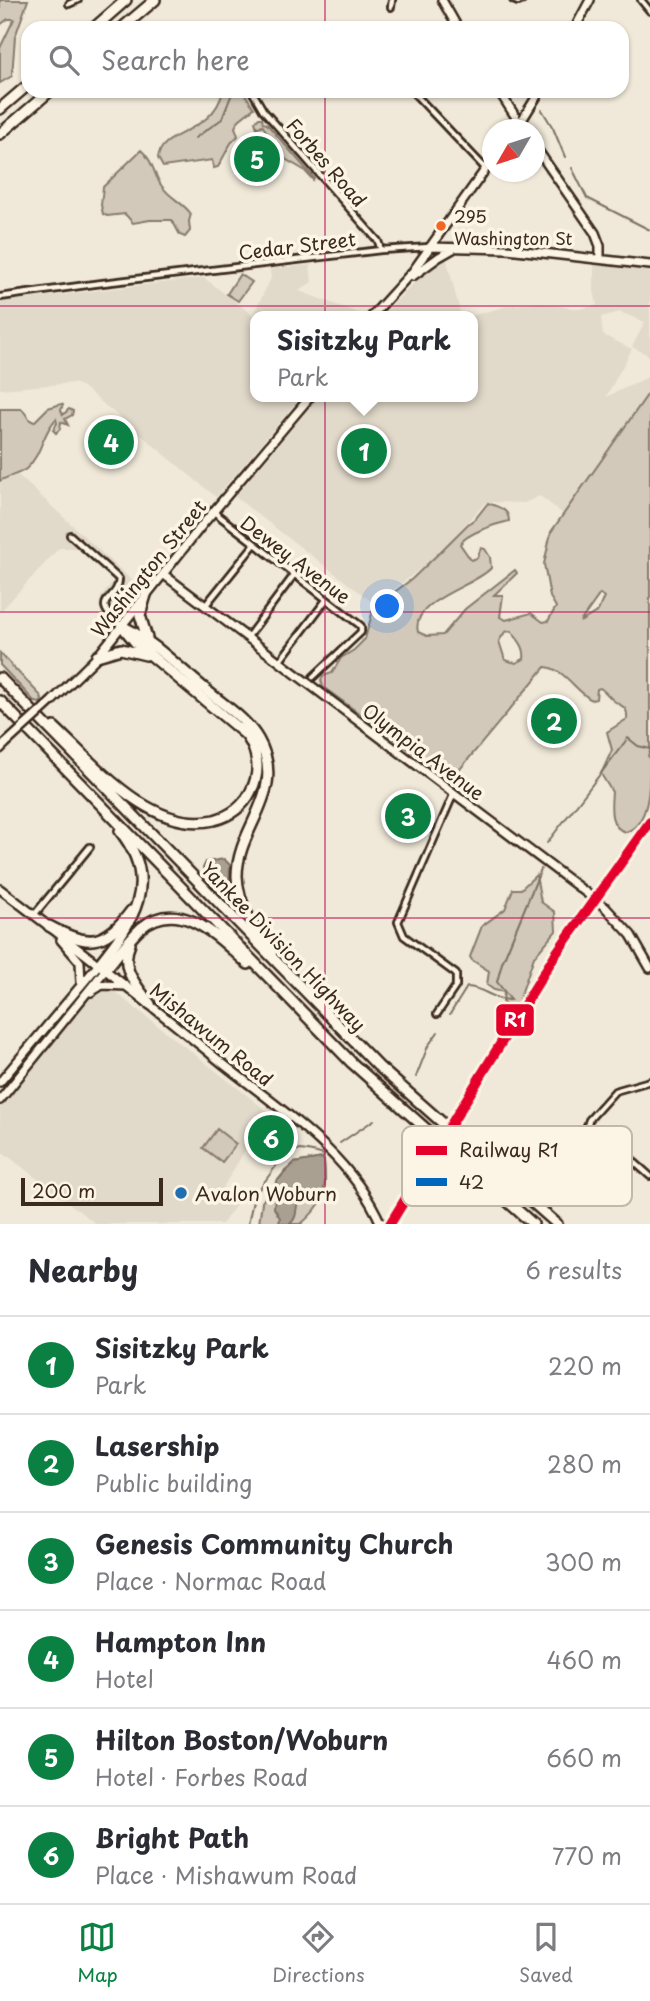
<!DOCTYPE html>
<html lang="en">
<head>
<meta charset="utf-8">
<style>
	body { margin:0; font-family:"Playpen Sans",sans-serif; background:#f7f7f7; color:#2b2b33 }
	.compass { position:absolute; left:482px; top:119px; width:63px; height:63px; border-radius:50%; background:#fff; box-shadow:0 2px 5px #0004; rotate:231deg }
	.scale { position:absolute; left:21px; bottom:18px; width:142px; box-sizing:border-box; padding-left:7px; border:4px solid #3b2a1e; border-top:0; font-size:19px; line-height:24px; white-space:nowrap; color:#3b2a1e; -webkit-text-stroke:5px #fcf5e5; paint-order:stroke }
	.you { position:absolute; left:388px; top:607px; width:24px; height:24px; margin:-18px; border:5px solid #fff; border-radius:50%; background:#1a73e8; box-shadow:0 0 0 10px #1a73e833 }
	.badge { display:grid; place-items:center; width:46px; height:46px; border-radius:50%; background:#0b8043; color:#fff; font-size:23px; font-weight:700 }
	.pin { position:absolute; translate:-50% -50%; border:4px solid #fff; box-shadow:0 2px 7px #0006 }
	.popup { position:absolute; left:250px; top:311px; width:228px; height:91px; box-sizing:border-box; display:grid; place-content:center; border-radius:14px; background:#fff; filter:drop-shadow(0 2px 5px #0005); font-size:23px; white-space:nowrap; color:#7c7c81 }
	.popup b { font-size:26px; color:#2b2b33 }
	.popup::after { content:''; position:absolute; left:50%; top:100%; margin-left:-14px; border:14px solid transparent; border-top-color:#fff }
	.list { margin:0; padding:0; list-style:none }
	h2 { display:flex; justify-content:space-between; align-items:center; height:91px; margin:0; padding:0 28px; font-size:30px }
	h2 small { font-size:23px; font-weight:400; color:#7c7c81 }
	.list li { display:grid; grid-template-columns:46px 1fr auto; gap:21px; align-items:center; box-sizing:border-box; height:98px; padding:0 28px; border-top:2px solid #e1e1e2 }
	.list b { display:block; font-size:26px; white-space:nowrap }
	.list p { margin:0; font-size:23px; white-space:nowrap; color:#7c7c81 }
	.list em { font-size:23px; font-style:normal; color:#7c7c81 }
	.icon { flex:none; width:38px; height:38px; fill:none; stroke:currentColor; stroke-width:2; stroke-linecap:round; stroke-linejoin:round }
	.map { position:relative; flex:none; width:650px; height:1224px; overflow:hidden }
	.search { position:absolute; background:#fff; box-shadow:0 2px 5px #0004; left:21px; right:21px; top:21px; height:77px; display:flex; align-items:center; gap:18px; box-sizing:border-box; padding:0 24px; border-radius:21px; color:#7c7c81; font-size:26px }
	.sheet { height:679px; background:#fff }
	nav { display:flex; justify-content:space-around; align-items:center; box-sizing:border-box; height:98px; border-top:2px solid #e1e1e2; background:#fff; font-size:19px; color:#7c7c81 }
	nav a { display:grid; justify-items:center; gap:4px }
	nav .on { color:#0b8043 }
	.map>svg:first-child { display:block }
	.built { fill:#e1d9c9 }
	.green { fill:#d2c9ba; stroke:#867a6c; stroke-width:2; fill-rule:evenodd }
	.water { fill:#aaa091; stroke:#7e7163; stroke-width:2 }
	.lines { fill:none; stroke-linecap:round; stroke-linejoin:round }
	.stream { stroke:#7e7163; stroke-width:2 }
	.street-casing { stroke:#3b2a1e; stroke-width:10 }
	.secondary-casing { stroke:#3b2a1e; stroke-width:12 }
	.highway-casing { stroke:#3b2a1e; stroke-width:14 }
	.street { stroke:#fcf5e5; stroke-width:4.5 }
	.secondary { stroke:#fcf5e5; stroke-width:7 }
	.highway { stroke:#fcf5e5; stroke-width:9 }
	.secondary-bridge-casing { stroke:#3b2a1e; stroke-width:12; stroke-linecap:butt }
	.secondary-bridge { stroke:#fcf5e5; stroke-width:7 }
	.rail-1-casing { stroke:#fcf5e5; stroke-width:16 }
	.rail-1 { stroke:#e4002b; stroke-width:10 }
	.grid { fill:none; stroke:#c2185b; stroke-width:2; stroke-opacity:0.55 }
	.bus-dot { fill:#f26522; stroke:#fcf5e5; stroke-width:2.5 }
	.poi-dot { fill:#1f6fb2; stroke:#fcf5e5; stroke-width:2.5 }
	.labels { text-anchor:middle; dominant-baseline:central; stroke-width:7; stroke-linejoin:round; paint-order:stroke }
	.bus-label { font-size:17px; fill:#3b2a1e; stroke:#fcf5e5; text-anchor:start }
	.street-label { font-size:19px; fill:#3b2a1e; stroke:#fcf5e5 }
	.poi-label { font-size:19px; fill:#3b2a1e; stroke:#fcf5e5; text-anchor:start }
	.key { fill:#fcf5e5; stroke:#c2b8a9; stroke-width:2 }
	.key-label { font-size:19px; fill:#3b2a1e }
	.line-badge { stroke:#fcf5e5; stroke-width:2.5 }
	.badge-label { font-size:19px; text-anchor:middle; font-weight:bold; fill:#fff }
</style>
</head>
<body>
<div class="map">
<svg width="650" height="1224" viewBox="0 0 650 1224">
	<rect width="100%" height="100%" fill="#f0e9d9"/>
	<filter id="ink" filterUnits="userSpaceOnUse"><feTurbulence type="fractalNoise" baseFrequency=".0143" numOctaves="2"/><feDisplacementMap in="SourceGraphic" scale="14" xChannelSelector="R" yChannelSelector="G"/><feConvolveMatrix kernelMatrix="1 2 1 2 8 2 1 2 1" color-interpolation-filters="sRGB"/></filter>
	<g filter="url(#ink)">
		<path class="built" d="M446,257L461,316H381L430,267Z
			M594,261L650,270V356L632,347L645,322L620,312L601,317L603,335L632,349L606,397L650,376V396L566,516L540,496L524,503L486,502L433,559L375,604L235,497L318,397H472L471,316L511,305L539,303L579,309L597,305L594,291Z
			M310,265L312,282L299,291L361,314L359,316H256V397H301L216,497L83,387L74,383L0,389V302L204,278L253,315L271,278L270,269Z
			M12,475H18L138,586L109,626L102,614L99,606L101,597L113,581L77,548H59L0,612V483Z
			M103,990L115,992L268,1112L219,1194L236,1205L222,1224H96L0,1150V1102L88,997Z"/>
		<path class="green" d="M0,0H28L15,37L12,76L0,83V48L14,19H8L0,25Z
			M223,91H243L254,108L239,120L235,127L238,136L231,143L218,167L214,168L212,160L163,167L158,158C161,129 213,135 223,91Z
			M259,118H262L263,123L267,124L314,178L313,180L304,170L285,159L262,125L257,128L255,122Z
			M141,150C152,159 154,174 161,185C169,198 183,202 191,214L189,221L190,231L185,237L180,235L172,220H150L133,223L125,214L107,216L103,214L101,205L103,187Z
			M240,274L252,282L238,301L227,294Z
			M650,391V752L648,755L650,760C650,784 650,824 626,832C608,828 611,806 612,792L601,774L612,750L607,732L627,719C628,707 623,707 614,701C609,697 605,691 600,688L597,689L596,699L592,700C576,692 564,668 545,667L451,780L323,687L321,680L323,676L332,673L341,658L354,650L365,639L373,610L377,605L412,579L437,555L468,524L476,518L488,503C498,507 509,509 509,521C496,524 467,533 460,544L471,560L477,558L481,548L485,549L490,557L491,568C476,586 410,600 418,632L427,636L443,635L465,609L515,570L517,573L494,595H503L500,617L506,620L531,613L543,622L548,621L556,607L550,597L544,564L551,532ZM600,594L604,597L598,611L580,622ZM511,631C518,640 526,647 524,659L516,663L505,660L499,641L505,632Z
			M61,404L63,405L61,410L63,415L69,409L73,411L72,415L65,419L68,425L61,422L60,429L56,433L53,430L57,423L56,419C42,433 42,455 26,469C20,474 8,476 0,481V409H22L30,420L34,422L48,408Z
			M356,441L377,453L379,458L367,461L351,450Z
			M0,653L40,695L42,699L41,703L35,702L0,665Z
			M536,875L541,902L555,912L556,931L534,957L518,1003L506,1009L503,1002L504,992L494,990L487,985L489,971L472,960L470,957L482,926L505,909L513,889H521Z
			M217,1129L236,1144L222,1162L203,1148Z
			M322,1158L324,1161C326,1194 327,1201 301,1224H259L262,1202L285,1171L295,1163Z"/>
		<path class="water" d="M224,859L230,865L229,891L209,878L203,868L206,862Z
			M322,1158L324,1161C325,1172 328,1195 316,1200C311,1203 304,1201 298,1202C295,1210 298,1217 290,1224H279L280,1218L274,1208L276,1182L294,1163Z"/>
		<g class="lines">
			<path class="stream" d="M542,110L553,128L565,157
				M195,138L222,119L233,91
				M572,168L587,198L650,230
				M547,843L628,738L638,746L650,749
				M450,1014L467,987C486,988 491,1000 511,1000L497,982L502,963L541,869
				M416,1077L428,1046L438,1032
				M340,1143L374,1120
				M248,1224L254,1196L287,1151C298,1148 314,1152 324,1155L323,1158"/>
			<defs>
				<path id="street" d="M513,0L518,2L523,0
					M641,0L650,11
					M69,4L78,0
					M391,7L392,0
					M252,91L263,110L378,241L381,250
					M412,91L485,168
					M0,297L94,284L381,250L430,247
					M214,512L361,626V632L313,677
					M70,535L119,579C118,603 87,597 121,626
					M205,606L254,545
					M247,638L294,575
					M279,662L326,600
					M34,915L90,847
					M437,1014L456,986V974L404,936L398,922L454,793
					M650,1081L615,1091L589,1120L587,1126L593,1133L624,1153L650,1176"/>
				<path id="secondary" d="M442,0L458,28
					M575,28L590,0
					M499,91L524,130
					M516,130L540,91
					M534,145L595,233L600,246V258
					M430,247L507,249L650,265
					M413,276L439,257L453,249
					M372,316L413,271L492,160
					M163,574L605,907L631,935L650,968
					M52,701L96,658L203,524L310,397
					M0,749L6,743
					M0,889C75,946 149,1003 222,1063C281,1110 350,1153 381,1224
					M61,940L80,962L81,983
					M91,992L102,985L126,986
					M0,1082L99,964
					M0,1100L106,969"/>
				<path id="highway" d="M94,28L126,0
					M122,28L155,0
					M0,109L28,85
					M0,134L50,91
					M146,595L140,615L147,638
					M124,627C154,642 178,667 204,688C222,704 246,718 258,739C289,792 237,826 237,876C238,906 255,930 272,952
					M97,656L121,649L146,655
					M0,678L378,1066L557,1224
					M0,701L352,1063L533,1224
					M54,727C95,765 152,834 214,820C230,816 244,806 251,791C261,772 258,752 246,735L135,642L122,626
					M49,926C86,946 104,948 131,911
					M130,944C119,968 136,985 150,1004
					M99,964C133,922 161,882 120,831
					M106,969C117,956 128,940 141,928C180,895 220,939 248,964"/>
			</defs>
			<use href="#street" class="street-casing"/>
			<use href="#secondary" class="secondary-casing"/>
			<use href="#highway" class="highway-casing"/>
			<use href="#street" class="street"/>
			<use href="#secondary" class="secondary"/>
			<use href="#highway" class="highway"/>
			<defs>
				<path id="secondary-bridge" d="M6,743L52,701"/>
			</defs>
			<use href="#secondary-bridge" class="secondary-bridge-casing"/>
			<use href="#secondary-bridge" class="secondary-bridge"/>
			<defs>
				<path id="rail-1" d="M390,1224L555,955L650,822"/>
			</defs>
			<use href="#rail-1" class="rail-1-casing"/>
			<use href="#rail-1" class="rail-1"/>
		</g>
	</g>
	<path class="grid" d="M325,0V28M325,91V1224M0,306H650M0,612H650M0,918H650"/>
	<circle class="bus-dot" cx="441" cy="226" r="6"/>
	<circle class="poi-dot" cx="181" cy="1193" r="7"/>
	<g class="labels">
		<g class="bus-label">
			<text x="454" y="216">295<tspan x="454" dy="22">Washington St</tspan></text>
		</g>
		<g class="street-label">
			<text transform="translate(327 162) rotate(49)">Forbes Road</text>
			<text transform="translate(297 245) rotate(-7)">Cedar Street</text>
			<text transform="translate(296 559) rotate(37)">Dewey Avenue</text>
			<text transform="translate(148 568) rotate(-51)">Washington Street</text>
			<text transform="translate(424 751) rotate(37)">Olympia Avenue</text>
			<text transform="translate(284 946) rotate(46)">Yankee Division Highway</text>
			<text transform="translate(212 1034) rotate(39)">Mishawum Road</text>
		</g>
		<g class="poi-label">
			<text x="195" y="1193">Avalon Woburn</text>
		</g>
	</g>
	<rect x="402" y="1126" width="230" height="80" rx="10" class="key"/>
	<rect x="416" y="1146" width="31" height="9" fill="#e4002b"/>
	<rect x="416" y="1178" width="31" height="8" fill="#0065bd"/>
	<g class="key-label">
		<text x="459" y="1157">Railway R1</text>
		<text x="459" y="1189">42</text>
	</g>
	<rect class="line-badge" x="495" y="1003" width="40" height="34" rx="7" fill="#e4002b"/>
	<g class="badge-label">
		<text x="515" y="1027">R1</text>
	</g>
</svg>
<svg class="compass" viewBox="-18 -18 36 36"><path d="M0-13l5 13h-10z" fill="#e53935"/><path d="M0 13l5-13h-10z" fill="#7c7c81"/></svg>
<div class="scale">200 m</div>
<div class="you"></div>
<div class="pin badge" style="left:364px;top:451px">1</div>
<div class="popup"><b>Sisitzky Park</b>Park</div>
<div class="pin badge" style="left:554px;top:721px">2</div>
<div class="pin badge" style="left:408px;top:816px">3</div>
<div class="pin badge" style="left:111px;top:442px">4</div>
<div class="pin badge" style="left:257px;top:159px">5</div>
<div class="pin badge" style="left:271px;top:1138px">6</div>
<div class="search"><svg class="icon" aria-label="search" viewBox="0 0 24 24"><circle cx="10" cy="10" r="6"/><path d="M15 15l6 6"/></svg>Search here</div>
</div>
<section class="sheet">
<h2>Nearby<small>6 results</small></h2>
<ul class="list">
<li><span class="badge">1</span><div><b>Sisitzky Park</b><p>Park</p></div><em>220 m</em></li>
<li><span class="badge">2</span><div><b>Lasership</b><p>Public building</p></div><em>280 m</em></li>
<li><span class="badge">3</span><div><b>Genesis Community Church</b><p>Place · Normac Road</p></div><em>300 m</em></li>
<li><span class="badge">4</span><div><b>Hampton Inn</b><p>Hotel</p></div><em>460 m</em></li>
<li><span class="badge">5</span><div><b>Hilton Boston/Woburn</b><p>Hotel · Forbes Road</p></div><em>660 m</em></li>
<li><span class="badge">6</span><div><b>Bright Path</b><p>Place · Mishawum Road</p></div><em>770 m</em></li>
</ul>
</section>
<nav>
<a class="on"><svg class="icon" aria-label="map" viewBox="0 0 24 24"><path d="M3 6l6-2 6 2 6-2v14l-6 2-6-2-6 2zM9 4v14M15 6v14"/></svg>Map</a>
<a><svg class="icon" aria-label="directions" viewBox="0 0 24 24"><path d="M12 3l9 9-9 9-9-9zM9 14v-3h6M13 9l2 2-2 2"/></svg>Directions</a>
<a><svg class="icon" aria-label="saved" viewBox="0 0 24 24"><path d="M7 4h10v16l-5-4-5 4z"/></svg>Saved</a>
</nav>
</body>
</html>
